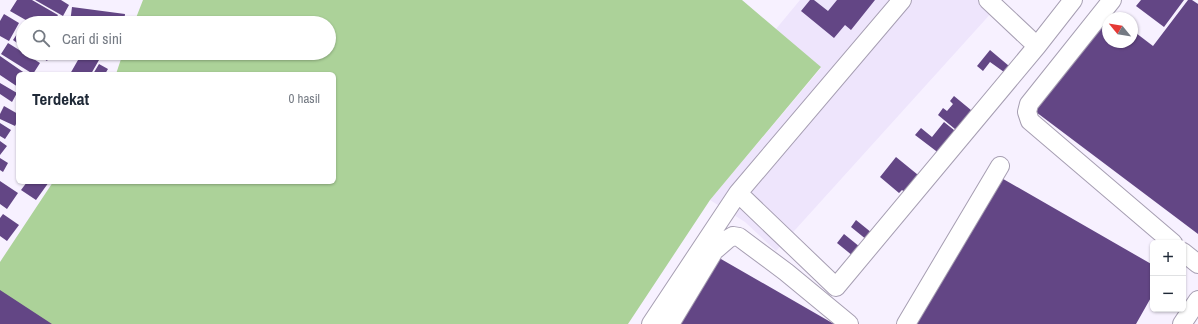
<!DOCTYPE html>
<html lang="id">
<head>
<meta charset="utf-8">
<style>
	body { margin:0; font-family:"Archivo Narrow",sans-serif; background:#f6f6f7; color:#1f2937 }
	.controls { position:absolute; right:12px; bottom:12px; display:grid; overflow:hidden; border-radius:6px; box-shadow:0 1px 3px #0004 }
	.controls button { width:36px; height:36px; display:grid; place-items:center; padding:0; border:0; border-bottom:1px solid #e0e1e3; background:#fff; color:#1f2937; font:20px sans-serif }
	.compass { position:absolute; left:1102px; top:12px; width:36px; height:36px; border-radius:50%; background:#fff; box-shadow:0 1px 3px #0004; rotate:300deg }
	.list { margin:0; padding:0; list-style:none }
	h2 { display:flex; justify-content:space-between; align-items:center; height:52px; margin:0; padding:0 16px; font-size:17px }
	h2 small { font-size:13px; font-weight:400; color:#747a83 }
	.icon { flex:none; width:22px; height:22px; fill:none; stroke:currentColor; stroke-width:2; stroke-linecap:round; stroke-linejoin:round }
	.map { position:relative; flex:none; width:1198px; height:324px; overflow:hidden }
	.search { position:absolute; background:#fff; box-shadow:0 1px 3px #0004; left:16px; top:16px; width:320px; height:44px; display:flex; align-items:center; gap:10px; box-sizing:border-box; padding:0 14px; border-radius:22px; color:#747a83; font-size:15px }
	.panel { position:absolute; background:#fff; box-shadow:0 1px 3px #0004; left:16px; top:72px; width:320px; height:112px; border-radius:6px }
	.map>svg:first-child { display:block }
	.built { fill:#eee5fc }
	.green { fill:#acd299 }
	.building { fill:#634685 }
	.lines { fill:none; stroke-linecap:round; stroke-linejoin:round }
	.minor-casing { stroke:#a69eb2; stroke-width:20 }
	.minor { stroke:#fff; stroke-width:18 }
</style>
</head>
<body>
<div class="map">
<svg width="1198" height="324" viewBox="0 0 1198 324">
	<rect width="100%" height="100%" fill="#f7f1ff"/>
	<path class="built" d="M800,0H1003L776,251L745,222L710,200L821,68L776,29Z"/>
	<path class="green" d="M143,0H742L821,67L710,200L628,324H0V262L53,182H334V74H116L123,53H329V23H134Z"/>
	<path class="building" d="M17,0H32L58,15L53,23H31L10,11Z
		M35,0H61L69,5L63,16Z
		M810,0H814L828,11L837,0H875L851,30L845,25L834,38L801,11Z
		M1141,0H1184L1164,27L1136,6Z
		M1188,0H1192L1198,4V234L1032,109L1106,10L1116,18H1108V42H1132V30L1153,46Z
		M72,7L125,14L124,23H70Z
		M4,14L19,23L9,41L0,36V21Z
		M23,25V47L13,40Z
		M8,43L40,63L33,74L1,54Z
		M990,50L1009,66L1004,72L990,62L983,71L977,66Z
		M39,53H52L47,61L38,55Z
		M82,53H103L91,74H70Z
		M0,56L26,74H18V87L0,75Z
		M99,64L108,69L105,74H93Z
		M0,83L17,93L12,102L0,94Z
		M954,96L977,115L961,134L938,115L943,108L947,111L953,104L950,101Z
		M4,106L18,114V120L15,126L0,119V114Z
		M944,122L959,134L940,154L915,135L921,128L932,137Z
		M0,123L11,130L5,139L0,136Z
		M0,141L7,146L0,155Z
		M896,157L923,179L910,196L902,190L899,193L880,177Z
		M0,158L8,163L3,172L0,170Z
		M998,176L1153,265V294L1136,324H913Z
		M0,181L18,193L7,209L0,204Z
		M27,182H49L36,200L21,190Z
		M3,214L19,225L7,241L0,236V218Z
		M856,220L872,233L867,240L851,227Z
		M844,234L860,247L853,256L837,243Z
		M714,255L834,324H674Z
		M0,290L52,324H0Z"/>
	<g class="lines">
		<defs>
			<path id="minor" d="M988,0L1037,46
				M1112,0L1029,104L1027,112L1030,121L1173,243
				M738,193L836,287L1037,46L1073,0
				M1183,252L1198,264
				M651,324L738,193L902,0
				M670,324L714,251L728,239L733,236L739,237L786,272L849,324
				M906,324L1000,166
				M1182,324L1198,300"/>
		</defs>
		<use href="#minor" class="minor-casing"/>
		<use href="#minor" class="minor"/>
	</g>
</svg>
<div class="controls">
<button>+</button>
<button>−</button>
</div>
<svg class="compass" viewBox="-18 -18 36 36"><path d="M0-13l5 13h-10z" fill="#e53935"/><path d="M0 13l5-13h-10z" fill="#747a83"/></svg>
<div class="search"><svg class="icon" aria-label="search" viewBox="0 0 24 24"><circle cx="10" cy="10" r="6"/><path d="M15 15l6 6"/></svg>Cari di sini</div>
<section class="panel">
<h2>Terdekat<small>0 hasil</small></h2>
<ul class="list">
</ul>
</section>
</div>
</body>
</html>
